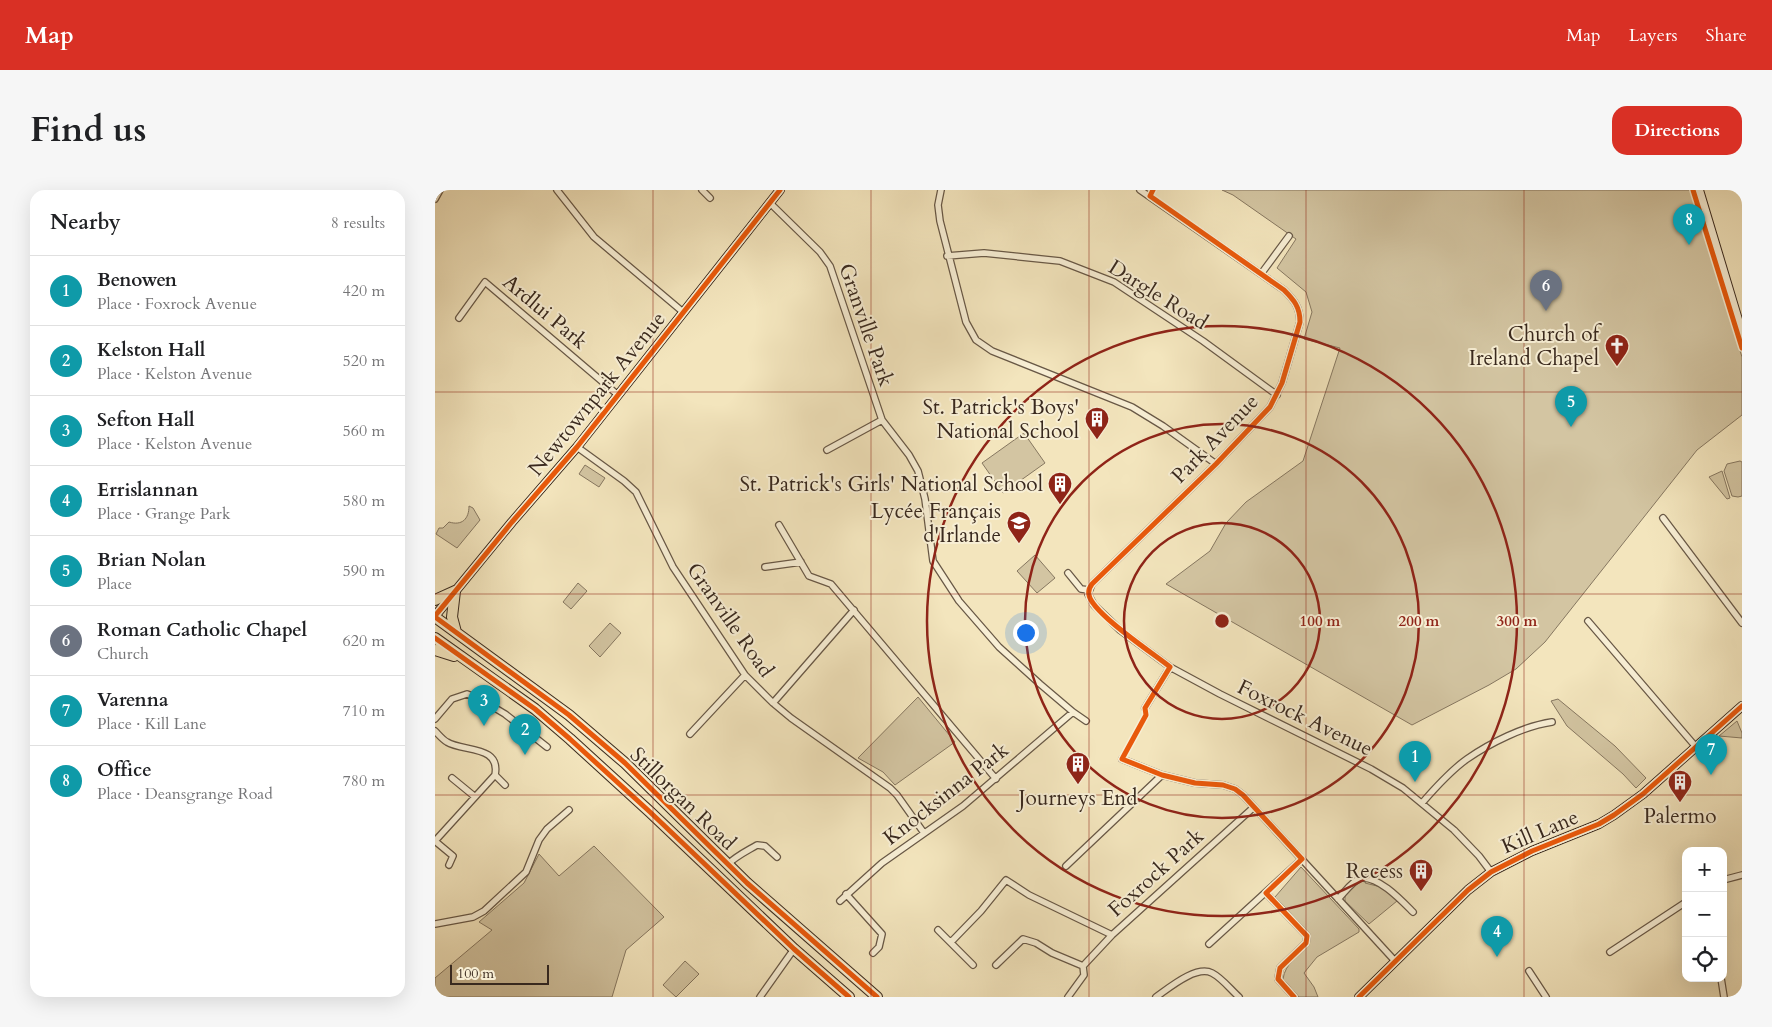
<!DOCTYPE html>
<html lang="en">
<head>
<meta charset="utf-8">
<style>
	body { margin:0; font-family:Cardo,serif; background:#f6f6f6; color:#202124 }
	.controls { position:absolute; right:15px; bottom:15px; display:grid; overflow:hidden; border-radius:10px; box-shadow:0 5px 20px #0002 }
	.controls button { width:45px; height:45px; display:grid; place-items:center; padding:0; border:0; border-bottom:1px solid #e0e0e0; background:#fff; color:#202124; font:25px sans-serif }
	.scale { position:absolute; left:15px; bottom:12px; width:99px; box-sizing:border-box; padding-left:5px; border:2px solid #39291e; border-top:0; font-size:14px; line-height:18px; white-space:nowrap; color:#39291e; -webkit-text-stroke:4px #f7eed4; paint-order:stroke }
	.you { position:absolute; left:590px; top:442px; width:18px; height:18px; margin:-12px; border:4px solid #fff; border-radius:50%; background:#1a73e8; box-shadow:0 0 0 8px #1a73e833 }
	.badge { display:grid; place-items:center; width:32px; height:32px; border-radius:50%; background:#d93025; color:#fff; font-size:16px; font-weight:700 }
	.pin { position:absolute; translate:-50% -41px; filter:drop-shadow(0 1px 2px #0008) }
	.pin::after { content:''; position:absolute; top:26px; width:18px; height:15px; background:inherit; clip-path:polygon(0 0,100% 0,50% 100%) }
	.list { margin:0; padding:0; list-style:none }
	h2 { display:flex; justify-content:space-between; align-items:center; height:65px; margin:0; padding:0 20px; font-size:21px }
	h2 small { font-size:16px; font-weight:400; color:#757577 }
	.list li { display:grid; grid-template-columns:32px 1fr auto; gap:15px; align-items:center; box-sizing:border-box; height:70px; padding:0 20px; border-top:1px solid #e0e0e0 }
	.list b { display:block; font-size:19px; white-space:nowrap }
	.list p { margin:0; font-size:16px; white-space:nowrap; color:#757577 }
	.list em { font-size:16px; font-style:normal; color:#757577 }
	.icon { flex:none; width:28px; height:28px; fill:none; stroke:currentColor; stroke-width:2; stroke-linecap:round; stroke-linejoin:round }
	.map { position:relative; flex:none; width:1307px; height:807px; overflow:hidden; border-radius:15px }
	header { display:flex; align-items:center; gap:30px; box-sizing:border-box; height:70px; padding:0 25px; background:#d93025; color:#fff }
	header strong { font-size:24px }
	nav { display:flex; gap:28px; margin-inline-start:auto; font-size:18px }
	.intro { display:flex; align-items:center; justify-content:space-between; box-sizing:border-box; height:120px; padding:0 30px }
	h1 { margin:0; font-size:35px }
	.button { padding:12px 22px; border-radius:15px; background:#d93025; color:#fff; font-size:18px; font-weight:700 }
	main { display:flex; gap:30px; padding:0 30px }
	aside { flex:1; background:#fff; border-radius:15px; box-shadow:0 5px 20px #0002 }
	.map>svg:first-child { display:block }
	.green { fill:#d3c5a2; stroke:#867760 }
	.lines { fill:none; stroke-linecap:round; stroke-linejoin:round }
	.street-casing { stroke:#685846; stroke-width:8 }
	.secondary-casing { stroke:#39291e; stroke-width:10 }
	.highway-casing { stroke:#39291e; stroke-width:12 }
	.street { stroke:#f7eed4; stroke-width:5.5 }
	.secondary { stroke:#f7eed4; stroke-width:8 }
	.highway { stroke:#f3e5bd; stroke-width:10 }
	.cycleway-casing { stroke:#f7eed4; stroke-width:8 }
	.cycleway { stroke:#e8590c; stroke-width:5 }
	.grid { fill:none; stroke:#8f2418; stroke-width:1; stroke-opacity:0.55 }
	.ring { fill:none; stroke:#8f2418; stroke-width:2.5 }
	.labels { text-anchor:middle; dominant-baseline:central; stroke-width:4; stroke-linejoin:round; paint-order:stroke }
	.street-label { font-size:21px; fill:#39291e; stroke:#f7eed4 }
	.poi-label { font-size:21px; fill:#39291e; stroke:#f7eed4; text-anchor:end }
	.centre { fill:#8f2418; stroke:#f7eed4; stroke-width:2.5 }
	.ring-label { font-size:15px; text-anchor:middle; font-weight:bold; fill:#8f2418; stroke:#f7eed4; stroke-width:4; stroke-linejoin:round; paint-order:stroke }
</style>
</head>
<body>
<header>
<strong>Map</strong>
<nav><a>Map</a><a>Layers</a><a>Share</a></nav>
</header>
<div class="intro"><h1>Find us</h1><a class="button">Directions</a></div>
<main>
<aside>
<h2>Nearby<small>8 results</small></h2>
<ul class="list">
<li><span class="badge" style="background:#0f9aa8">1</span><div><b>Benowen</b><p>Place · Foxrock Avenue</p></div><em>420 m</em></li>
<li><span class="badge" style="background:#0f9aa8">2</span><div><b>Kelston Hall</b><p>Place · Kelston Avenue</p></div><em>520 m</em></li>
<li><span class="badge" style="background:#0f9aa8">3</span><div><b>Sefton Hall</b><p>Place · Kelston Avenue</p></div><em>560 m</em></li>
<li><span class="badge" style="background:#0f9aa8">4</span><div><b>Errislannan</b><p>Place · Grange Park</p></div><em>580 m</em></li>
<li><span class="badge" style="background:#0f9aa8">5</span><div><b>Brian Nolan</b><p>Place</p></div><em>590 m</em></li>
<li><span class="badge" style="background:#6b7280">6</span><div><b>Roman Catholic Chapel</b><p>Church</p></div><em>620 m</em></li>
<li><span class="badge" style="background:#0f9aa8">7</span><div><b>Varenna</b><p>Place · Kill Lane</p></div><em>710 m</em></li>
<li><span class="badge" style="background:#0f9aa8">8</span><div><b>Office</b><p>Place · Deansgrange Road</p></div><em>780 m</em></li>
</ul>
</aside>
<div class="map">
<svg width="1307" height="807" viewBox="0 0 1307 807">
	<rect width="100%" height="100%" fill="#f3e5bd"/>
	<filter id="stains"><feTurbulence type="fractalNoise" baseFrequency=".004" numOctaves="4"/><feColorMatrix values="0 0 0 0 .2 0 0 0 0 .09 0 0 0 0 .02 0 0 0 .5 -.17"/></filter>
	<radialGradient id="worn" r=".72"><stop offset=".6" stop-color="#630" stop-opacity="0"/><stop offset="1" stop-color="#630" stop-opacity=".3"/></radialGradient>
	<path class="green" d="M787,0H1256L1307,167V225L1262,260L1110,452L1081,479L1054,495L977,535L731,394L775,361L791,333L811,312L868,271L905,158L869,149L877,122L871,102L842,78L861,49L798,5Z
		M589,243L610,273L568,303L547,273Z
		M1305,271L1307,272V306L1303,307L1297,306L1289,281L1292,274Z
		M150,275L170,288L164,297L144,284Z
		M1287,281L1295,308L1292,309L1274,287Z
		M34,316L38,318L45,330L22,358L1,344L4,338H8L14,332C27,336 34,329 34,316Z
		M600,365L620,388L602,403L582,381Z
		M143,393L152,401L136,419L128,412Z
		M175,433L186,443L165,467L154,456Z
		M483,507L520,552L460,595L448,582L423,568Z
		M1123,509L1180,556L1211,588L1201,598L1188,584L1132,536L1116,511Z
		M1302,531L1307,543V548L1284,546Z
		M159,656L229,727L191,760L177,807H0V788L57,740L44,732L89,693L104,664L124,686Z
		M866,677L924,739V742L882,767L869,783L879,797L883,807H864L848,789C850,774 863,766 873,756L875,744L840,707Z
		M925,691H931L930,693L950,698L962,711L934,734L910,711V705Z
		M250,771L264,784L241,807L228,795Z"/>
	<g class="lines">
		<defs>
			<path id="street" d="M122,0L159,47L248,122
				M267,0L275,8
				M506,0L503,15L505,31L531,132L541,150L557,161L697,217L728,236L781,274
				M705,0L849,100C859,110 865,117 865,132L847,193L835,217L781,274L657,394L653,404L659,415L685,440L735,477L785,504L936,579L968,598L1019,640L1044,666L1056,682
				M0,9L5,0
				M335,13L385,62L395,76L447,230L474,265L483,281L490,309L498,371L524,411L564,457L605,494L638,522L651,531
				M512,66L549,63L625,71L679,92L768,151L842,205
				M826,84L854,46
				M24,128L50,92L183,205
				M142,257L189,291L201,302L238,377L310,485L338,513L356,528L455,598L462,605L489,643
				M392,260L447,230
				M1228,328L1307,433
				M344,335L374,386L396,394L561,589
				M330,377L366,372
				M633,383L646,399L654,400
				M1153,431L1261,557
				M338,513L419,420
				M710,518L735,477
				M0,529L17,509L32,504L45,509L70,524L112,557
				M0,541C4,545 8,550 12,552C28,562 66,555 60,585L0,651L18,666L14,675
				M255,544L310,485
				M687,569L727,585L760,593L788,595L800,599L808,605L960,771
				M60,585L70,595
				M17,588L39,606
				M987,613C1000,598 1015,581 1032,569C1055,553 1089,536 1117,532
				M292,675C301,666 312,661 322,655L330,656L342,667
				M631,676L727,585
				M1288,690L1307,685
				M831,703L872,746L871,753L845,778L843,789L859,807
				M411,704L447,744L444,757L438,763
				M903,709C909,703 918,690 926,688C944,686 967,711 978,722
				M405,711L447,673L528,616L638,522
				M0,734L38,727L49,721L91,682L104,650L112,639L134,620
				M503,740L538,775
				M516,752L546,721L571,690L594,705L677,745
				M774,754L867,669
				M1175,762L1251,712
				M561,775L588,749L601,753L617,763L648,776
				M1094,781L1111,807
				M1286,788L1289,807
				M325,807L359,759
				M633,807L649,785L648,776L677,745L819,617
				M721,807C734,798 761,775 777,783C787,788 796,800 804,807"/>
			<path id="secondary" d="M1264,0L1307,143
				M0,426L77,332L142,257L345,0
				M924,807L1033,700L1056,682L1097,661L1164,634L1179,625L1208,604L1307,516"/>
			<path id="highway" d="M20,401L17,427L21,442
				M0,410L20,401
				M0,427L134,525L190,573L312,693L442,807
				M0,448L100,519L135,549L215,622L359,759L414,807
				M0,460L19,466"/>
		</defs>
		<use href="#street" class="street-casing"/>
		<use href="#secondary" class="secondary-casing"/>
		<use href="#highway" class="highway-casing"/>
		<use href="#street" class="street"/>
		<use href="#secondary" class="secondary"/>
		<use href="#highway" class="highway"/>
		<defs>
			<path id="cycleway" d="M718,0L715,6L849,100C859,110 865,117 865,132L847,193L835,217L781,274L657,394C654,398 653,401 654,405C657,423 719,464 735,477L710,518L711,525L687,569L727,585L760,593L788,595L800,599L808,605L867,669L831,703L872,746L871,753L845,778L843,789L859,807
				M1258,0L1307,158
				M0,426L77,332L142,257L345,0
				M0,427L134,525L190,573L312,693L442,807
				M0,448L100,519L135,549L215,622L359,759L414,807
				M924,807L1033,700L1056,682L1097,661L1164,634L1179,625L1208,604L1307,516"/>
		</defs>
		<use href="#cycleway" class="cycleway-casing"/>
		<use href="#cycleway" class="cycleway"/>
	</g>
	<path class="grid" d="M218,0V807M436,0V807M654,0V807M871,0V807M1089,0V807M0,202H1307M0,404H1307M0,605H1307"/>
	<g class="ring">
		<circle cx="787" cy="431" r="98"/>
		<circle cx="787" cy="431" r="197"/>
		<circle cx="787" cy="431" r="295"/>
	</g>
	<defs>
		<symbol id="church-pin" viewBox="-11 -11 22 30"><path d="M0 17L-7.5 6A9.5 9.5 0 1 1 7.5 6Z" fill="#8f2418" stroke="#f7eed4"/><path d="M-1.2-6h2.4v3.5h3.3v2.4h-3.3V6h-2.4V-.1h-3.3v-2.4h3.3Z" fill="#fff"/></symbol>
		<symbol id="building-pin" viewBox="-11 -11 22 30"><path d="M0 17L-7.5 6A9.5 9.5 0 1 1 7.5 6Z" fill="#8f2418" stroke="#f7eed4"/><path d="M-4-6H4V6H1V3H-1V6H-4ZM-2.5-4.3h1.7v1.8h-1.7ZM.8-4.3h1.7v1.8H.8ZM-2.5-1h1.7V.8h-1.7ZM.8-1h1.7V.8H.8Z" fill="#fff"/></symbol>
		<symbol id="school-pin" viewBox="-11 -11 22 30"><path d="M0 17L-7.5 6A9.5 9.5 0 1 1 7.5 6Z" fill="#8f2418" stroke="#f7eed4"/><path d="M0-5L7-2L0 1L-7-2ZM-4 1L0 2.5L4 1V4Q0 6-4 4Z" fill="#fff"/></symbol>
	</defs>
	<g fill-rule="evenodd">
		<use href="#church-pin" x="1168" y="142" width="28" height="38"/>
		<use href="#building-pin" x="648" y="215" width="28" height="38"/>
		<use href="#building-pin" x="611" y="280" width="28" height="38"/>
		<use href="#school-pin" x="570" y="319" width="28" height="38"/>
		<use href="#building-pin" x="629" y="560" width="28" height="38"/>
		<use href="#building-pin" x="1231" y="578" width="28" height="38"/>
		<use href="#building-pin" x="972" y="667" width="28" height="38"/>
	</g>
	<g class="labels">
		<g class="street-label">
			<text transform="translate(723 105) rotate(32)">Dargle Road</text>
			<text transform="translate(110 122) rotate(40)">Ardlui Park</text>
			<text transform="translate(431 135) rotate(71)">Granville Park</text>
			<text transform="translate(162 204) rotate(-51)">Newtownpark Avenue</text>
			<text transform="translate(780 249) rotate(-46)">Park Avenue</text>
			<text transform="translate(295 430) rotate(55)">Granville Road</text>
			<text transform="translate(870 528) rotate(26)">Foxrock Avenue</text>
			<text transform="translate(511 604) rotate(-38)">Knocksinna Park</text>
			<text transform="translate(248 609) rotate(44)">Stillorgan Road</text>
			<text transform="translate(1105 642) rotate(-23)">Kill Lane</text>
			<text transform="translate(721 683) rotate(-42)">Foxrock Park</text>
		</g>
		<g class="poi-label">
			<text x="1164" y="144">Church of<tspan x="1164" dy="24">Ireland Chapel</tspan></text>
			<text x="644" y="217">St. Patrick's Boys'<tspan x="644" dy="24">National School</tspan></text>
			<text x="608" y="294">St. Patrick's Girls' National School</text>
			<text x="566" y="321">Lycée Français<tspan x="566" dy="24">d'Irlande</tspan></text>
			<text x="643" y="608" text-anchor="middle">Journeys End</text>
			<text x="1245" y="626" text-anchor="middle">Palermo</text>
			<text x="968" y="681">Recess</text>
		</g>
	</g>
	<circle cx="787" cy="431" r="8" class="centre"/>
	<g class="ring-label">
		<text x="885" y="436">100 m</text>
		<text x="984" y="436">200 m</text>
		<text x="1082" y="436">300 m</text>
	</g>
	<rect width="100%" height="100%" filter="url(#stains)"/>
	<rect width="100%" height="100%" fill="url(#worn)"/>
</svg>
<div class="controls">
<button>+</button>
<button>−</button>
<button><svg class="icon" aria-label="locate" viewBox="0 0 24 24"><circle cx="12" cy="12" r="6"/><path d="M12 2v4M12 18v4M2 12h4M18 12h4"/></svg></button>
</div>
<div class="scale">100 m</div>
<div class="you"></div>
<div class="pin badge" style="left:980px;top:592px;background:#0f9aa8">1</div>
<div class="pin badge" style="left:90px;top:565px;background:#0f9aa8">2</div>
<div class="pin badge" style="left:49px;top:536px;background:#0f9aa8">3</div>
<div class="pin badge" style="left:1062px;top:767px;background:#0f9aa8">4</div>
<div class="pin badge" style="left:1136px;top:237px;background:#0f9aa8">5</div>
<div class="pin badge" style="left:1111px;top:121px;background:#6b7280">6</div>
<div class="pin badge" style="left:1276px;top:585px;background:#0f9aa8">7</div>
<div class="pin badge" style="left:1254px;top:55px;background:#0f9aa8">8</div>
</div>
</main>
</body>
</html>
